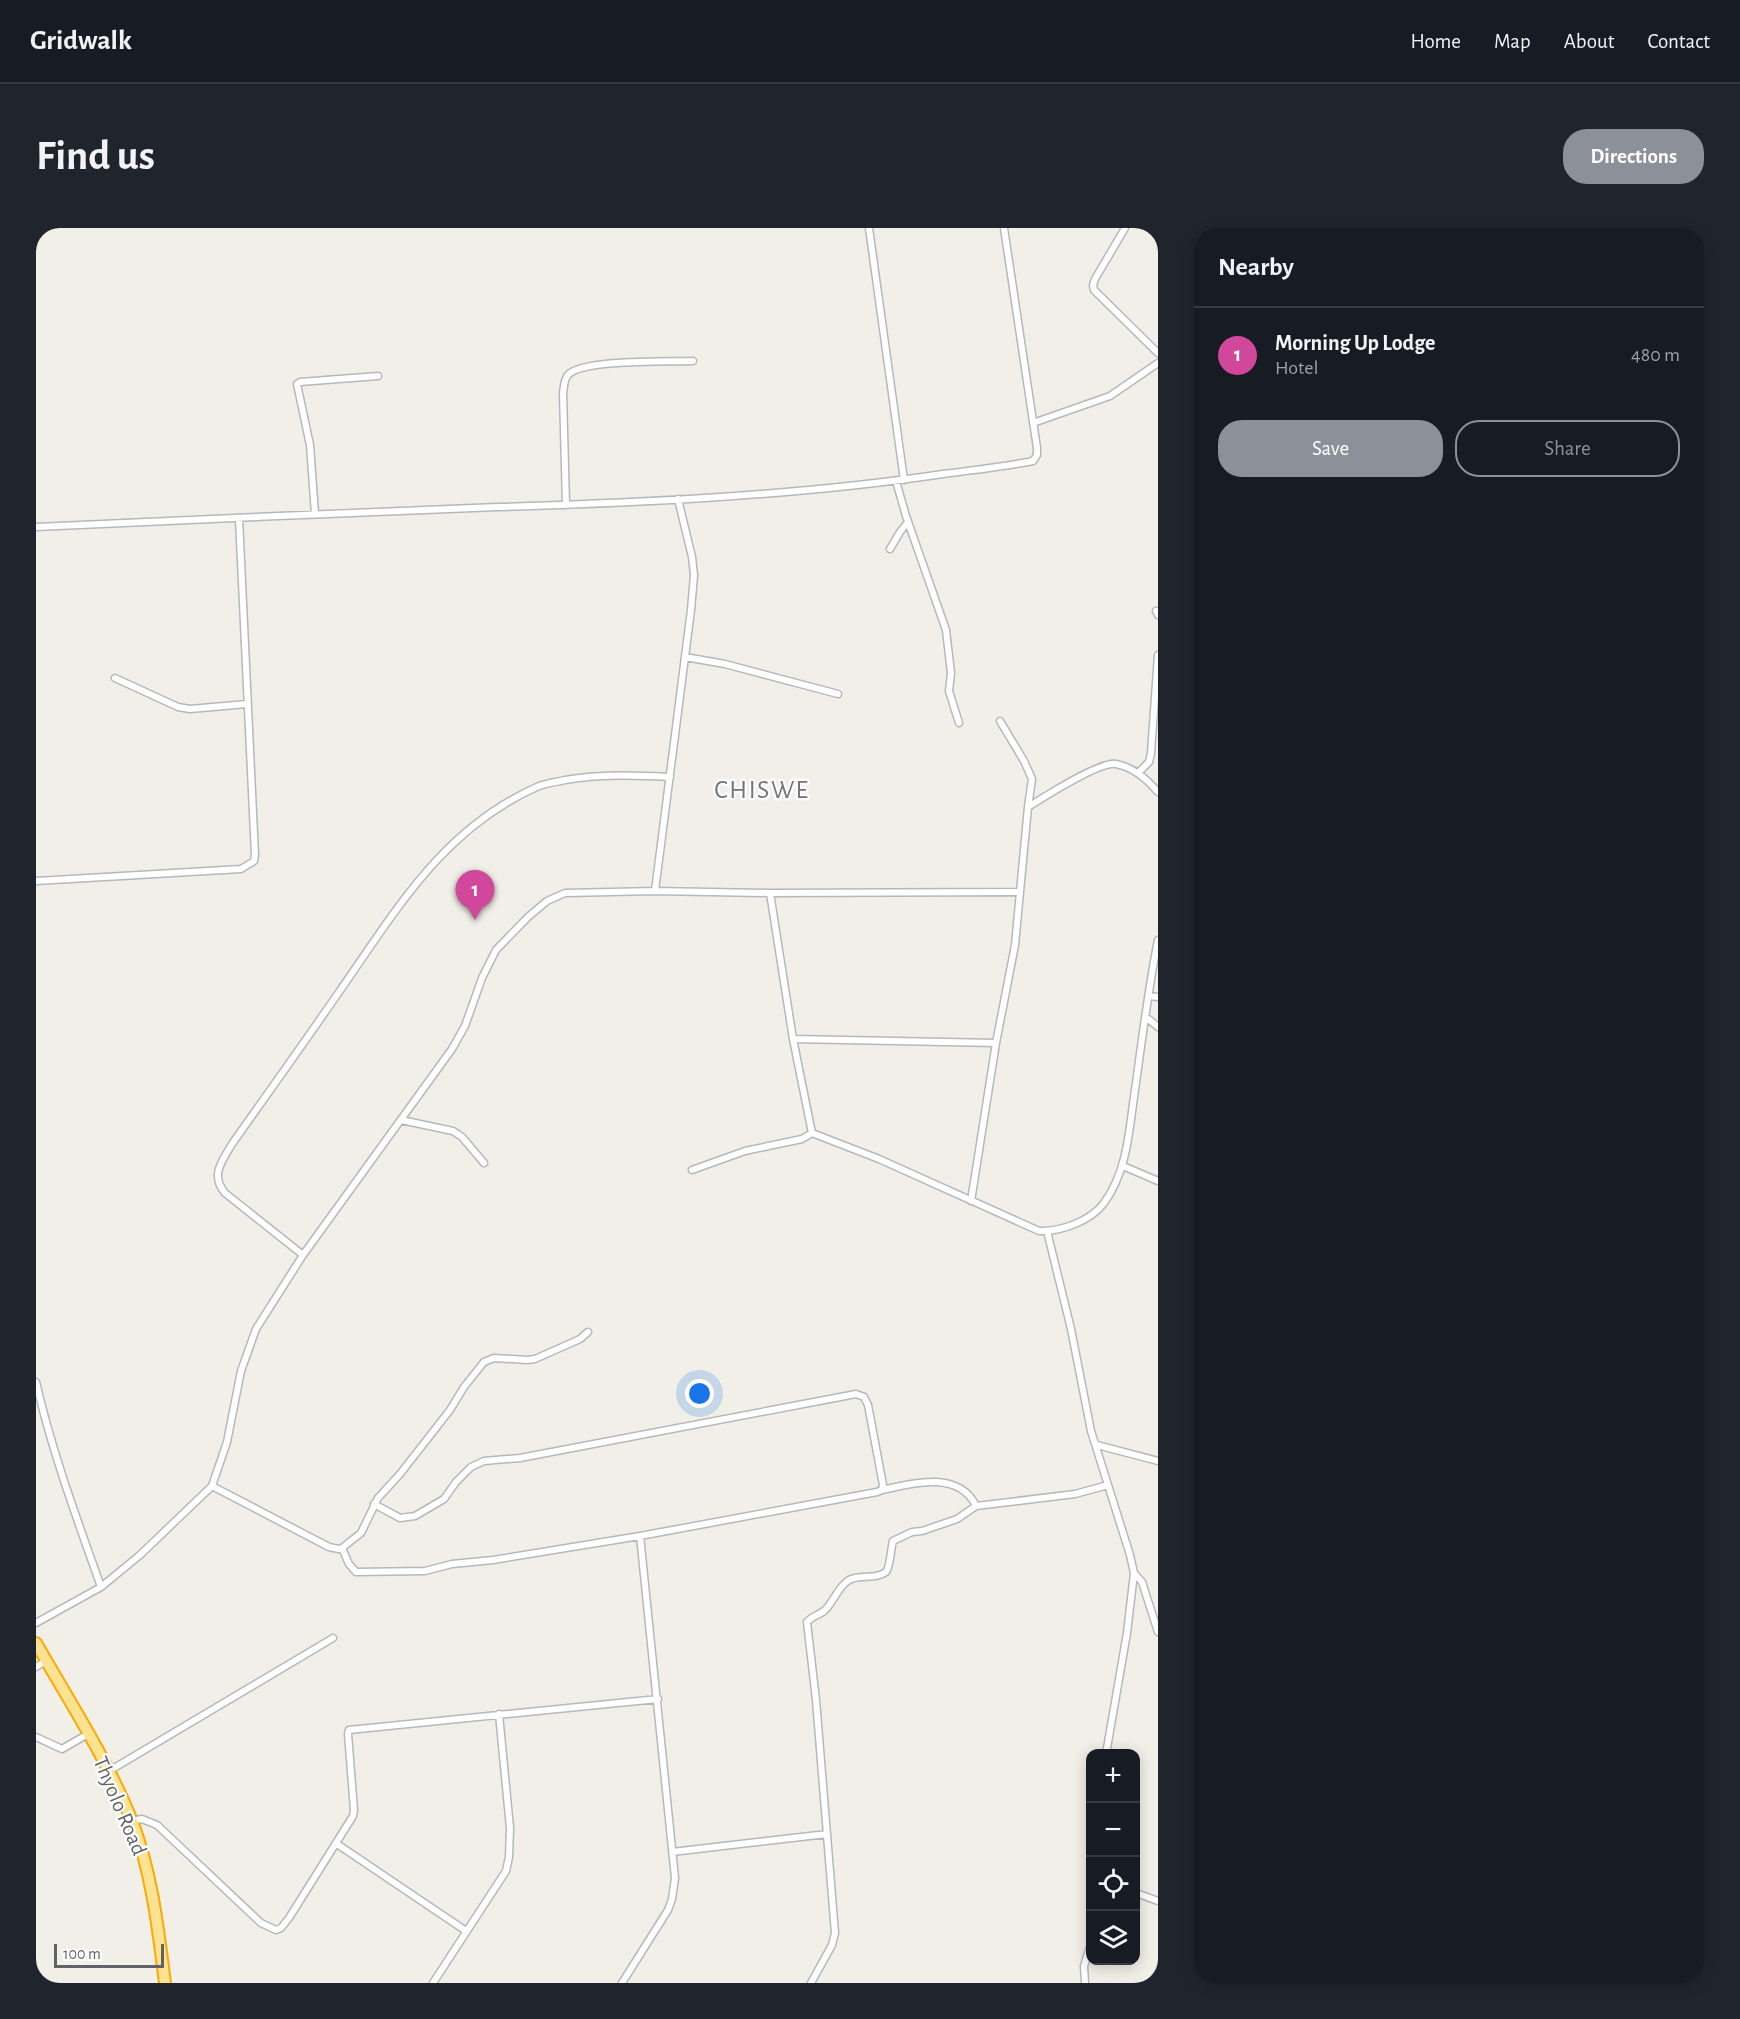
<!DOCTYPE html>
<html lang="en">
<head>
<meta charset="utf-8">
<style>
	body { margin:0; font-family:"Alegreya Sans",sans-serif; background:#20242c; color:#f1f3f6 }
	.controls { position:absolute; right:18px; bottom:18px; display:grid; overflow:hidden; border-radius:12px; box-shadow:0 3px 15px #0003 }
	.controls button { width:54px; height:54px; display:grid; place-items:center; padding:0; border:0; border-bottom:2px solid #363941; background:#171b24; color:#f1f3f6; font:30px sans-serif }
	.scale { position:absolute; left:18px; bottom:15px; width:110px; box-sizing:border-box; padding-left:6px; border:3px solid #5f6368; border-top:0; font-size:16px; line-height:21px; white-space:nowrap; color:#5f6368; -webkit-text-stroke:4px #fff; paint-order:stroke }
	.you { position:absolute; left:664px; top:1166px; width:21px; height:21px; margin:-15px; border:4px solid #fff; border-radius:50%; background:#1a73e8; box-shadow:0 0 0 9px #1a73e833 }
	.badge { display:grid; place-items:center; width:39px; height:39px; border-radius:50%; background:#8c9099; color:#fff; font-size:20px; font-weight:700 }
	.pin { position:absolute; translate:-50% -50px; filter:drop-shadow(0 2px 3px #0008) }
	.pin::after { content:''; position:absolute; top:32px; width:21px; height:18px; background:inherit; clip-path:polygon(0 0,100% 0,50% 100%) }
	.list { margin:0; padding:0; list-style:none }
	h2 { display:flex; justify-content:space-between; align-items:center; height:78px; margin:0; padding:0 24px; font-size:26px }
	h2 small { font-size:20px; font-weight:400; color:#9ea1a6 }
	.list li { display:grid; grid-template-columns:39px 1fr auto; gap:18px; align-items:center; box-sizing:border-box; height:96px; padding:0 24px; border-top:2px solid #363941 }
	.list b { display:block; font-size:22px; white-space:nowrap }
	.list p { margin:0; font-size:20px; white-space:nowrap; color:#9ea1a6 }
	.list em { font-size:20px; font-style:normal; color:#9ea1a6 }
	.actions { display:flex; gap:12px; padding:18px 24px }
	.actions a { flex:1; padding:14px 0; border:2px solid #8c9099; border-radius:24px; text-align:center; font-size:21px; color:#8c9099 }
	.actions .main { background:#8c9099; color:#fff }
	.icon { flex:none; width:33px; height:33px; fill:none; stroke:currentColor; stroke-width:2; stroke-linecap:round; stroke-linejoin:round }
	.map { position:relative; flex:none; width:1122px; height:1755px; overflow:hidden; border-radius:24px }
	header { display:flex; align-items:center; gap:36px; box-sizing:border-box; height:84px; padding:0 30px; background:#171b24; border-bottom:2px solid #363941 }
	header strong { font-size:28px }
	nav { display:flex; gap:33px; margin-inline-start:auto; font-size:21px }
	.intro { display:flex; align-items:center; justify-content:space-between; box-sizing:border-box; height:144px; padding:0 36px }
	h1 { margin:0; font-size:42px }
	.button { padding:15px 27px; border-radius:24px; background:#8c9099; color:#fff; font-size:21px; font-weight:700 }
	main { display:flex; gap:36px; padding:0 36px }
	aside { flex:1; background:#171b24; border-radius:24px; box-shadow:0 3px 15px #0003 }
	.map>svg:first-child { display:block }
	.lines { fill:none; stroke-linecap:round; stroke-linejoin:round }
	.street-casing { stroke:#b5b8bc; stroke-width:9 }
	.highway-casing { stroke:#f9ab00; stroke-width:14 }
	.street { stroke:#fff; stroke-width:6 }
	.highway { stroke:#fde293; stroke-width:10 }
	.labels { text-anchor:middle; dominant-baseline:central; stroke-width:4.5; stroke-linejoin:round; paint-order:stroke }
	.street-label { font-size:22px; fill:#5f6368; stroke:#fff }
	.quarter-label { font-size:26px; letter-spacing:1.5px; fill:#70757a; stroke:#fff }
</style>
</head>
<body>
<header>
<strong>Gridwalk</strong>
<nav><a>Home</a><a>Map</a><a>About</a><a>Contact</a></nav>
</header>
<div class="intro"><h1>Find us</h1><a class="button">Directions</a></div>
<main>
<div class="map">
<svg width="1122" height="1755" viewBox="0 0 1122 1755">
	<rect width="100%" height="100%" fill="#f1efe8"/>
	<g class="lines">
		<defs>
			<path id="street" d="M833,0L868,252
				M1089,0L1059,51L1057,57L1058,62L1122,125
				M997,195L1074,168L1122,135
				M860,253L870,288L910,402L915,445L913,463L923,495
				M530,277L527,165C528,159 528,151 532,147C546,131 634,134 657,133
				M279,286L274,217L261,156L264,154L342,148
				M0,299C146,293 291,285 437,280C594,275 752,269 907,246C937,242 967,239 997,233L1001,227V220L968,0
				M854,321L864,304L872,294
				M1120,383L1122,387
				M649,429L689,436L802,466
				M79,450L142,479L154,481L211,476
				M964,493L988,533L996,551L992,579
				M1102,545L1113,534L1115,525L1122,427
				M0,653L205,641L218,633L219,627L203,291
				M619,663L655,382L658,347L656,329L642,271
				M734,665L757,811L776,905L843,931L1003,1003C1024,1004 1055,993 1068,975C1092,942 1093,901 1099,862C1106,812 1112,762 1122,712
				M1113,768L1122,769
				M1110,789L1122,799
				M757,811L960,815
				M365,892L417,903L426,909L448,935
				M1087,938L1122,953
				M656,942L709,923L766,911L776,905
				M935,973L960,815L979,717L992,579C1008,569 1064,533 1080,536C1097,539 1111,551 1122,564
				M1011,1003L1035,1101L1055,1203L1094,1327L1098,1345L1091,1405L1070,1526
				M267,1027L189,965C174,947 186,933 196,916C232,865 268,815 303,764C361,681 407,600 503,558C511,555 521,554 529,552C564,546 598,547 634,549
				M0,1154C16,1224 41,1291 65,1359
				M1061,1217L1122,1233
				M176,1258L293,1319L303,1321L306,1320L325,1305L342,1270L364,1246L414,1182L428,1159L448,1134L458,1130L491,1132L499,1131L544,1111L552,1104
				M846,1262C876,1255 923,1242 940,1278
				M306,1320L313,1336L320,1344L389,1343L416,1336L457,1332L604,1308L841,1264L846,1262L847,1257L832,1177L828,1169L820,1166L484,1230L448,1233L435,1239L420,1254L408,1271L379,1288L364,1290L338,1276
				M1098,1345L1106,1354L1122,1404
				M0,1395L65,1359L104,1327L176,1258L191,1214L205,1143L220,1101L267,1027L416,821L429,798L446,750L460,722L492,689L511,673L529,665L619,663L734,665L984,664
				M0,1439L10,1433
				M0,1509L26,1521L52,1506
				M73,1543L297,1410
				M95,1593L106,1591L121,1597L225,1695L240,1702L245,1700L253,1690L317,1588L318,1582L312,1506L313,1502L622,1471
				M301,1616L430,1703
				M636,1624L791,1606
				M1100,1665L1122,1673
				M397,1755L470,1643L473,1629L474,1600L463,1486
				M586,1755L632,1682L636,1671L639,1650L604,1308
				M775,1755L796,1717L799,1705L780,1472L771,1394C777,1387 785,1387 790,1381C798,1372 803,1358 813,1352C824,1346 840,1352 850,1344C854,1340 855,1320 857,1313L876,1304L886,1303L921,1291L940,1278L1039,1266L1072,1257
				M1049,1755L1048,1738L1054,1719"/>
			<path id="highway" d="M0,1415C33,1473 71,1531 96,1593C116,1645 122,1700 129,1755"/>
		</defs>
		<use href="#street" class="street-casing"/>
		<use href="#highway" class="highway-casing"/>
		<use href="#street" class="street"/>
		<use href="#highway" class="highway"/>
	</g>
	<g class="labels">
		<g class="street-label">
			<text transform="translate(84 1578) rotate(67)">Thyolo Road</text>
		</g>
		<g class="quarter-label">
			<text x="726" y="562">CHISWE</text>
		</g>
	</g>
</svg>
<div class="controls">
<button>+</button>
<button>−</button>
<button><svg class="icon" aria-label="locate" viewBox="0 0 24 24"><circle cx="12" cy="12" r="6"/><path d="M12 2v4M12 18v4M2 12h4M18 12h4"/></svg></button>
<button><svg class="icon" aria-label="layers" viewBox="0 0 24 24"><path d="M12 4l9 5-9 5-9-5zM3 14l9 5 9-5"/></svg></button>
</div>
<div class="scale">100 m</div>
<div class="you"></div>
<div class="pin badge" style="left:439px;top:692px;background:#d1479c">1</div>
</div>
<aside>
<h2>Nearby<small></small></h2>
<ul class="list">
<li><span class="badge" style="background:#d1479c">1</span><div><b>Morning Up Lodge</b><p>Hotel</p></div><em>480 m</em></li>
</ul>
<div class="actions"><a class="main">Save</a><a>Share</a></div>
</aside>
</main>
</body>
</html>
